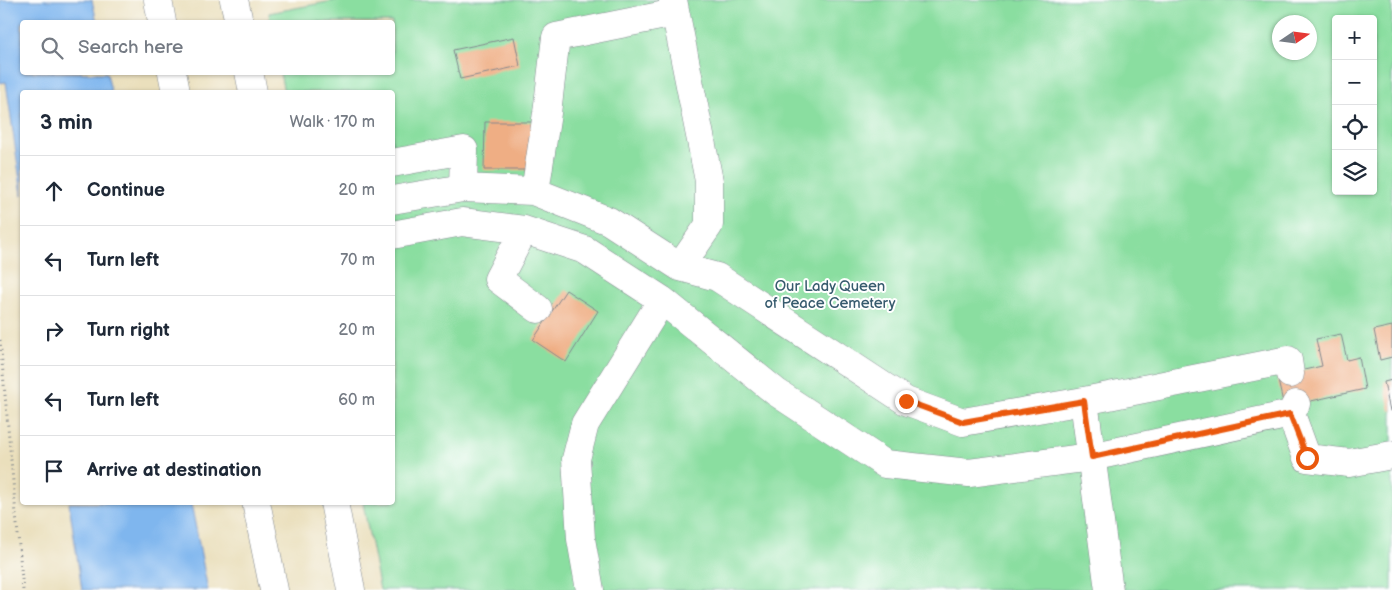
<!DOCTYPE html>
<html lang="en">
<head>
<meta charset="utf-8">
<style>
	body { margin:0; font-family:"Balsamiq Sans",sans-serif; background:#f2f2f3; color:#1f2937 }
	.controls { position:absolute; right:15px; top:15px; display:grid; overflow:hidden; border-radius:5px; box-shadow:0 1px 4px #0004 }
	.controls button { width:45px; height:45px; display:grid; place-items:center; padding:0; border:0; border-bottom:1px solid #e0e1e3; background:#fff; color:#1f2937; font:25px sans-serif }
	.compass { position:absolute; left:1272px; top:15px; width:45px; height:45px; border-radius:50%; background:#fff; box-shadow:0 1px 4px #0004; rotate:77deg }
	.stop { position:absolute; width:15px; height:15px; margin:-11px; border:4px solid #ea580c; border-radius:50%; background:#fff }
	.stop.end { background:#ea580c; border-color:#fff; box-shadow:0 1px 5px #0008 }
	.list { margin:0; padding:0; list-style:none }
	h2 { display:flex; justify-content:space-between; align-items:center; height:65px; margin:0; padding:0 20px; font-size:21px }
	h2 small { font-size:16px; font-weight:400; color:#747a83 }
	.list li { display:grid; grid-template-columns:32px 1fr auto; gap:15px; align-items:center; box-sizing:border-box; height:70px; padding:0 20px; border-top:1px solid #e0e1e3 }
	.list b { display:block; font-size:19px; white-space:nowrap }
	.list em { font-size:16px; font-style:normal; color:#747a83 }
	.icon { flex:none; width:28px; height:28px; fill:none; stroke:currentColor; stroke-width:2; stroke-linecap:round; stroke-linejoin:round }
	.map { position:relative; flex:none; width:1392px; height:590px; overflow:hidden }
	.search { position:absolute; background:#fff; box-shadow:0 1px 4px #0004; left:20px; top:20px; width:375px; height:55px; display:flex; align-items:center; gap:12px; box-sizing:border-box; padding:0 18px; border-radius:5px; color:#747a83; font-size:19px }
	.panel { position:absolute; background:#fff; box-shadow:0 1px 4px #0004; left:20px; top:90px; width:375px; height:415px; border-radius:5px }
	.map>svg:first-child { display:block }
	.green { fill:#8adea0; stroke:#52867f; fill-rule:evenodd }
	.water { fill:#7fb6ee; stroke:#4d72a6 }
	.building { fill:#efae84 }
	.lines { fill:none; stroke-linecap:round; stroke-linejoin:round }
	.minor-casing { stroke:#82878d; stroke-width:29 }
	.highway-casing { stroke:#82878d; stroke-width:29 }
	.path { stroke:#82878d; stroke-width:3; stroke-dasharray:1 4; stroke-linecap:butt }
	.minor { stroke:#fff; stroke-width:28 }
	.highway { stroke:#fff; stroke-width:28 }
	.route { stroke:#ea580c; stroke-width:6 }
	.labels { text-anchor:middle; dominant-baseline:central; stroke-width:4; stroke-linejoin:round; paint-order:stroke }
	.park-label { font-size:15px; fill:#375b6e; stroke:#fff }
</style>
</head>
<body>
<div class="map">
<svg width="1392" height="590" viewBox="0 0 1392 590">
	<rect width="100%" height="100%" fill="#fff"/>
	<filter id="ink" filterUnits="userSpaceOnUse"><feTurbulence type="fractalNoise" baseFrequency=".02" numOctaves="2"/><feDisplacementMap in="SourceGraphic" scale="10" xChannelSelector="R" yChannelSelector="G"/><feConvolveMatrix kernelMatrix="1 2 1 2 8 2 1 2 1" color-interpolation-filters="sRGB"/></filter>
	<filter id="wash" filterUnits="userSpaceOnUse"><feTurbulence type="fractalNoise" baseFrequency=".0096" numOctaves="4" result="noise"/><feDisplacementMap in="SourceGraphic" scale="20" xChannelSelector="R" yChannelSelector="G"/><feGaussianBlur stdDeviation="1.12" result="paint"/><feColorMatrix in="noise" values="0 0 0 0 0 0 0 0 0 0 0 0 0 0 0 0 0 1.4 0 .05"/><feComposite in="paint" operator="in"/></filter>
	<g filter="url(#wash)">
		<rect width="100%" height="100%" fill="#eadfbc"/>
		<path class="green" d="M338,0H1392V590H380L363,503L392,502V92H284L280,73L392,72V22H270L269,13ZM1336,19H1373V191H1336ZM1280,22H1310V52H1280Z"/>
		<path class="water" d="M0,0H92L97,22H22V72L107,73L111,92H22V195L6,82L0,83Z
			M69,503H191L208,590H82Z"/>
		<g id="blocks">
			<path class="building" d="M514,37L520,66L460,79L453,50Z
				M485,122H534L533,170H484Z
				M566,290L598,311L566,362L533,340Z
				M1392,326V357L1380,360L1374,330Z
				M1341,334L1347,360L1359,357L1365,389L1284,407L1277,376L1322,366L1316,339Z
				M1392,380V410L1390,411L1384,382Z"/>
		</g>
	</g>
	<g filter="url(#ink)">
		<use href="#blocks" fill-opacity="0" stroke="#82878d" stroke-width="1"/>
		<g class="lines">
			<defs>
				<path id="minor" d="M673,0L709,181V225L680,267
					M392,163L464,150L463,188
					M535,192L547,113L556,37L675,13
					M392,200L463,188L533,191L609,221L680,267L717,277L906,401L963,422L1084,401L1288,360L1290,374
					M524,230L498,279L538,309
					M392,235L462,222L524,230L585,250L662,300L776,392L885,464L969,473L1091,457L1291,414L1296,404
					M1084,401L1109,590
					M1291,414L1307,458L1349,463L1392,455
					M590,590L581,539L576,459L585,424L662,300"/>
				<path id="highway" d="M158,0L162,22
					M234,0L239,22
					M172,72L176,92
					M249,72L253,92
					M256,502L274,590
					M334,502L351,590"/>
			</defs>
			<use href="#minor" class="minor-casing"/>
			<use href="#highway" class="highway-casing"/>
			<path class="path" d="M0,340L23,590"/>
			<use href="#minor" class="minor"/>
			<use href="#highway" class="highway"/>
		</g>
	</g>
	<g class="lines" filter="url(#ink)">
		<path class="route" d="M906,401L963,422L1084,401L1092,457L1290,414L1307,458"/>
	</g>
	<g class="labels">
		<g class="park-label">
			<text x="830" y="286">Our Lady Queen<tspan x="830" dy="17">of Peace Cemetery</tspan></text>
		</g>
	</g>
</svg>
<div class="controls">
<button>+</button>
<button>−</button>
<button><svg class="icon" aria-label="locate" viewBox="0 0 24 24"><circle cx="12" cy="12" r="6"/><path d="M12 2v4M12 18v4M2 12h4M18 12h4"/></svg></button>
<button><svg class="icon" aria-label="layers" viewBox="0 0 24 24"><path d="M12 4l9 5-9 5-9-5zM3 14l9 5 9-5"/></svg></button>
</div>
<svg class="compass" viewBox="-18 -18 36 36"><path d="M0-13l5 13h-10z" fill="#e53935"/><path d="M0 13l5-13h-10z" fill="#747a83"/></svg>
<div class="stop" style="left:1307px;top:458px"></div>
<div class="stop end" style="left:906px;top:401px"></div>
<div class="search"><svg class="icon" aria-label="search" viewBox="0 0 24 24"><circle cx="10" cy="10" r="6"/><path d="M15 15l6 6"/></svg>Search here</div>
<section class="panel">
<h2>3 min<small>Walk · 170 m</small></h2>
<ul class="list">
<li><svg class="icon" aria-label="ahead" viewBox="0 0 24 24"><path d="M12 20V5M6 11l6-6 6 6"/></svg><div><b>Continue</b></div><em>20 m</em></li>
<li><svg class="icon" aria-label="left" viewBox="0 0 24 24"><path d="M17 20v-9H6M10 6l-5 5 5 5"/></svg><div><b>Turn left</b></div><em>70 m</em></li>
<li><svg class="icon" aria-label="right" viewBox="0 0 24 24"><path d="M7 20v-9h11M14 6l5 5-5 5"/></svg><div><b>Turn right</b></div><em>20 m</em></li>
<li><svg class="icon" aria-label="left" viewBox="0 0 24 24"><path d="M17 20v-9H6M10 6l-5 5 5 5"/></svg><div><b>Turn left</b></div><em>60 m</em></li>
<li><svg class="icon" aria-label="arrive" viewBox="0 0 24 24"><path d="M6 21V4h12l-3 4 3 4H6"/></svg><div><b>Arrive at destination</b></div></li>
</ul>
</section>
</div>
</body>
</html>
